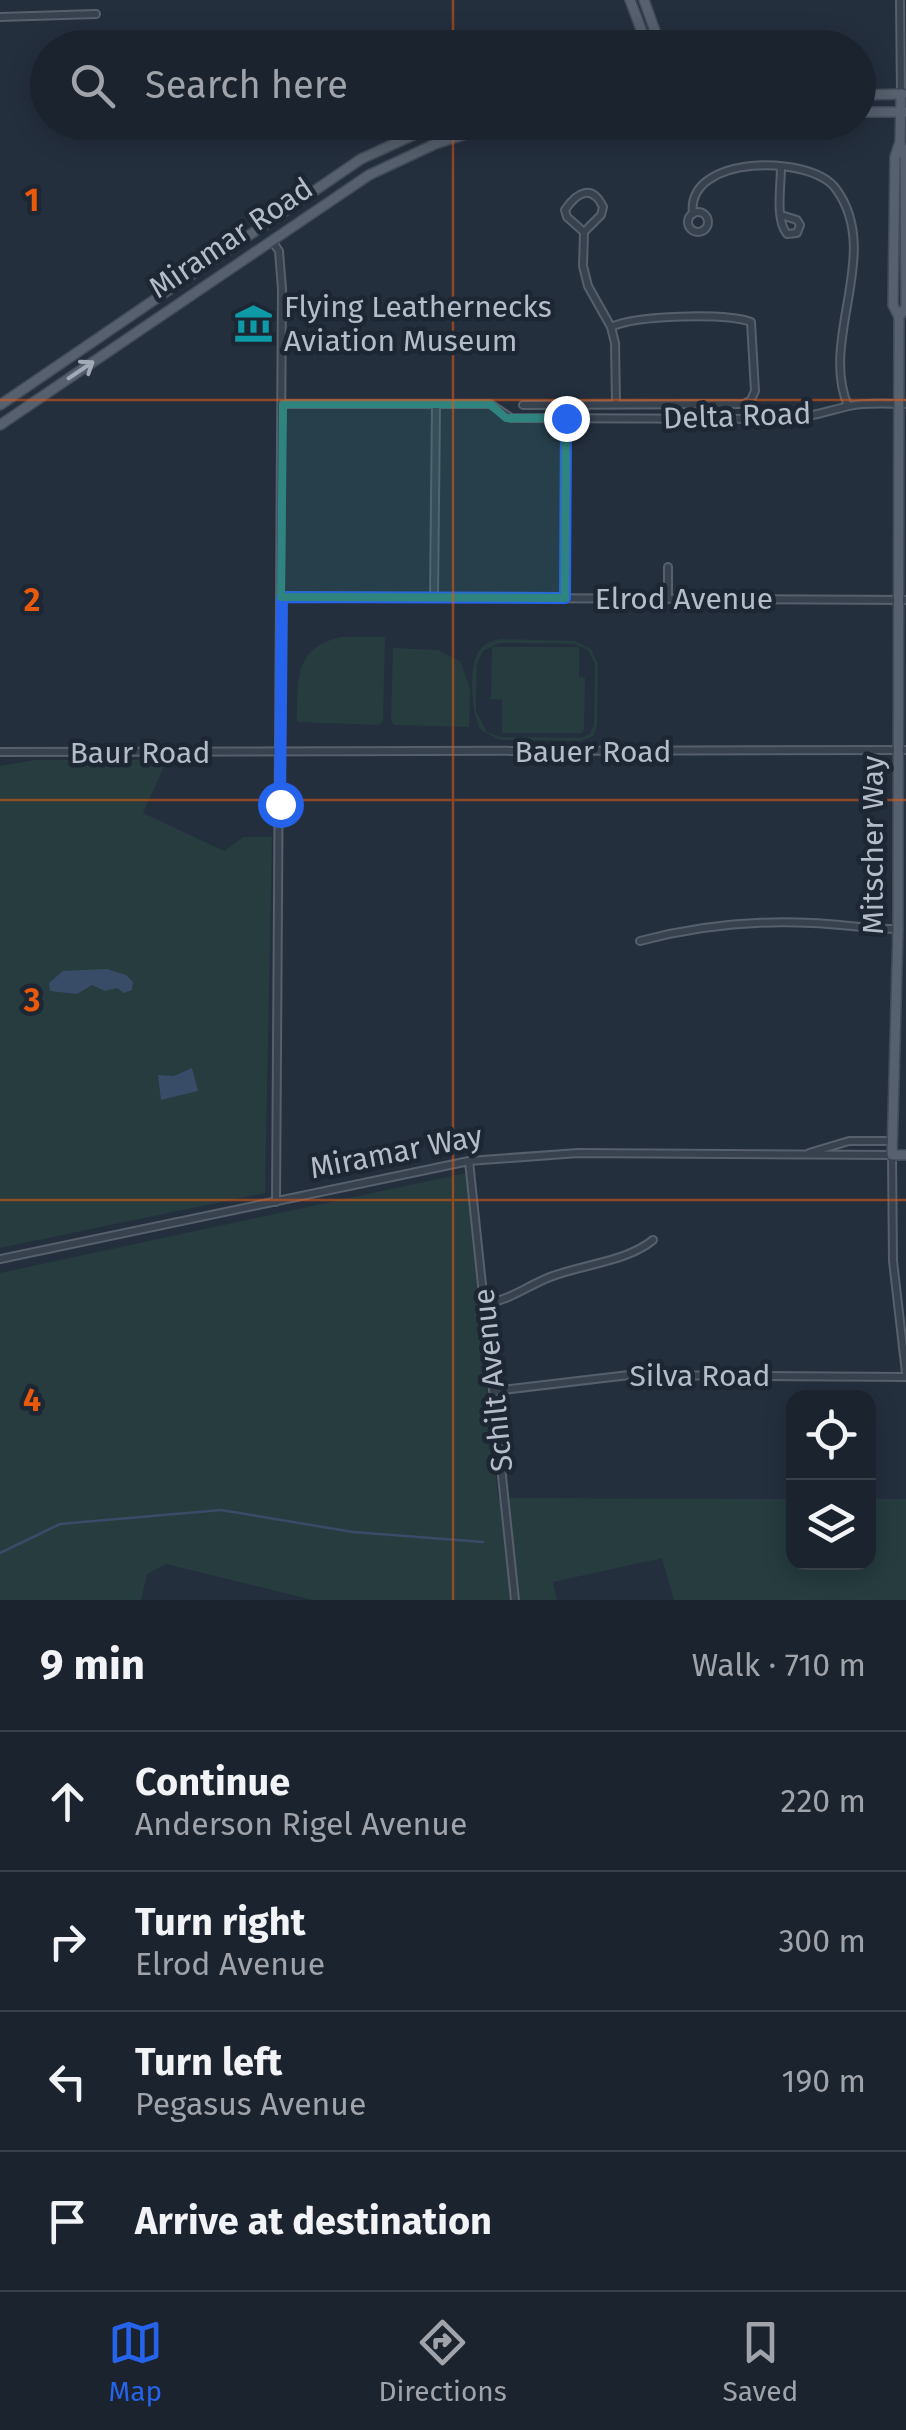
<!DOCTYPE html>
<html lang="en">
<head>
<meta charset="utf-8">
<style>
	body { margin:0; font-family:"Fira Sans",sans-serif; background:#242b36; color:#f1f3f6 }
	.controls { position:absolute; right:30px; bottom:30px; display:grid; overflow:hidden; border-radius:20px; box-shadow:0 5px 25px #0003 }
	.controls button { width:90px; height:90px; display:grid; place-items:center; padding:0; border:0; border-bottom:2px solid #39404a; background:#1b232e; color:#f1f3f6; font:50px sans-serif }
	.stop { position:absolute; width:30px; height:30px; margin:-22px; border:8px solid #2563eb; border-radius:50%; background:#fff }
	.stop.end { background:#2563eb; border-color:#fff; box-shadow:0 2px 10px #0008 }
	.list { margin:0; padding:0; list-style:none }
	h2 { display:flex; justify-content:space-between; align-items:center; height:130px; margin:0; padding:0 40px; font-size:42px }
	h2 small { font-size:32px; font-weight:400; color:#a0a4aa }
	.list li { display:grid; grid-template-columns:65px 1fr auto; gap:30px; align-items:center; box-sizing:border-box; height:140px; padding:0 40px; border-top:2px solid #39404a }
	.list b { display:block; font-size:38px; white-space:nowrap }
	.list p { margin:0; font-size:32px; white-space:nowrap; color:#a0a4aa }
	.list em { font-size:32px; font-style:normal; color:#a0a4aa }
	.icon { flex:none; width:55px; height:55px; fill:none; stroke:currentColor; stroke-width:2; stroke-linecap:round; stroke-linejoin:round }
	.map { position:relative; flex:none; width:906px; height:1600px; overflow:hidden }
	.search { position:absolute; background:#1b232e; box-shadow:0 5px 25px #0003; left:30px; right:30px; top:30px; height:110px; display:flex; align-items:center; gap:25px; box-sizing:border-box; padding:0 35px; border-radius:55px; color:#a0a4aa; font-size:38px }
	.sheet { height:690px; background:#1b232e }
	nav { display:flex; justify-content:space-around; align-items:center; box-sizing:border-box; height:140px; border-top:2px solid #39404a; background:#1b232e; font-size:28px; color:#a0a4aa }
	nav a { display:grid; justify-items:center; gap:5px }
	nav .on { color:#2563eb }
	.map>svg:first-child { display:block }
	.green { fill:#263c3f; fill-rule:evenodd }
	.water { fill:#394c67 }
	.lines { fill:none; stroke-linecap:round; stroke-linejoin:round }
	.stream { stroke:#394c67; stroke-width:2.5 }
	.minor-casing { stroke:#565f6c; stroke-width:10 }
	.major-casing { stroke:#414a57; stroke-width:12 }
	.minor { stroke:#38414e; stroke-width:6 }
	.major { stroke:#56606e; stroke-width:9 }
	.oneway { stroke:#a1aab7 }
	.route { stroke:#2563eb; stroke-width:12 }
	.marked { fill:#308480; fill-opacity:0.2; stroke:#308480; stroke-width:8; stroke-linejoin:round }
	.grid { fill:none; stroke:#e8590c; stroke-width:2.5; stroke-opacity:0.55 }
	.labels { text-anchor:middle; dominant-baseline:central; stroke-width:9; stroke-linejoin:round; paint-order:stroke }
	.street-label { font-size:30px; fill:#b4bcc9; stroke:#1d2633 }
	.poi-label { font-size:30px; fill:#b4bcc9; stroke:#1d2633; text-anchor:start }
	.grid-label { font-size:32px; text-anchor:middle; font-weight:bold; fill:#e8590c; stroke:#1d2633; stroke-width:9; stroke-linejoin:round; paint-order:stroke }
</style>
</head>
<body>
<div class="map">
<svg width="906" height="1600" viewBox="0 0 906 1600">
	<rect width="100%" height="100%" fill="#242f3e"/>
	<path class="green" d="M341,637H385L383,721L379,725L297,722C298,681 293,648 341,637Z
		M500,639L575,641L591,649L598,664L597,726L593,736L581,741L500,740L481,730C471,716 468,666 479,651C484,643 491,641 500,639ZM499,643L574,644L588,650L595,664L594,724L590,734L582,738L501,737L487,732L476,711L477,664L483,651Z
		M492,647H579V677L585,678L584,729L581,733H502V700L491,699Z
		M393,648L438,650L460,661L470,688L469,727L395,725L391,721Z
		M35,760H167L143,813L224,851L243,837H272L265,1193L0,1248V766Z
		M466,1173L498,1498L793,1499L794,1562H868L869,1499H906V1600H674L662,1558L553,1582L557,1600H313L166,1564L147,1574L141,1600H0V1273Z"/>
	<path class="water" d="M107,969L126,975L133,982L132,990L124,993L117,988L105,991L92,985L77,994L50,991L49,983L63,971Z
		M192,1068L198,1091L161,1100L158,1075L174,1076Z"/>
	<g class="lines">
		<path class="stream" d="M0,1553L60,1524L221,1510L353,1532L483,1542"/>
		<defs>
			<path id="minor" d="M900,0L901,94
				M0,17L96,14
				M781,167C781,187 775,219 787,234L797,233L800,225L797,220L781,215
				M688 222a10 10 0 1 1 20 0a10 10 0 1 1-20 0Z
				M693,214C685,154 811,154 836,189C883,253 819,338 848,406
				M584,232L567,217L565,210C577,192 592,184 603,207L601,215L584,232L583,266L588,286L611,327L615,343L616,403
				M272,241L279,251L282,289L276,1202
				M283,404H490L511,418L778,419C806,419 823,412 849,406C868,402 887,404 906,404
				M523,405L744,404L751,400L755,391L751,322C725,313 636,315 611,327
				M668,567V599
				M281,597L906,600
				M434,598L436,405
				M565,598L567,404
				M0,752L906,750
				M640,941C697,926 753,920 812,923C840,924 869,929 898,929
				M809,1153L849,1141H893
				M469,1161L515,1600
				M0,1259L469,1161L578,1153L892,1155L893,1261L906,1373
				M485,1304C510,1300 527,1286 550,1277C583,1264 626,1262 653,1240
				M494,1391L629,1375L906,1377"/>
			<path id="major" d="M630,0L648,48
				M644,0L661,48
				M901,94L900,142L895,157L893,305L899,317L898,929L892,1155H906
				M858,95L903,94
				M858,112H906
				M899,317L906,307L905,157L900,142
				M0,405L361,159L442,122
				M0,425L369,175L435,144L504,122"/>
		</defs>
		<use href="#minor" class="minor-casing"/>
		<use href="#major" class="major-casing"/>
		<use href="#minor" class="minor"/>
		<use href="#major" class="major"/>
	</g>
	<defs><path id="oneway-shaft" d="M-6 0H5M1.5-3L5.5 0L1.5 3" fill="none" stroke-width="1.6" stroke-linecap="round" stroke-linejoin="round" transform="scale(2.5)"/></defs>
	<use class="oneway" href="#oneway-shaft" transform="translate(81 370) rotate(-34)"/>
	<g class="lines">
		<path class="route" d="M280,804L282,597L565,598L566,418"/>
	</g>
	<path class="marked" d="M283,404H490L506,418H566L565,598L281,597Z"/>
	<path class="grid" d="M453,0V48M453,122V1600M0,400H906M0,800H906M0,1200H906"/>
	<defs>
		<symbol id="museum-bare" viewBox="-9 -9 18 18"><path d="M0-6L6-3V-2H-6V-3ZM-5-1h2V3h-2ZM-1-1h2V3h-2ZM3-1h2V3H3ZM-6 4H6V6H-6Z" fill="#0f9aa8" stroke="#1d2633" stroke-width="2.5" paint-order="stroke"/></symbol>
	</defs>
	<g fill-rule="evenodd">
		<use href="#museum-bare" x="226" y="296" width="55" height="55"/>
	</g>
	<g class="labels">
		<g class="street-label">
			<text transform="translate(231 238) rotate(-34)">Miramar Road</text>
			<text transform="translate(737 416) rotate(-2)">Delta Road</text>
			<text x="684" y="599">Elrod Avenue</text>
			<text x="593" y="752">Bauer Road</text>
			<text x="140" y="753">Baur Road</text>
			<text transform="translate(873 845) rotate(-90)">Mitscher Way</text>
			<text transform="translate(396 1152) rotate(-11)">Miramar Way</text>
			<text x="700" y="1376">Silva Road</text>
			<text transform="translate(493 1380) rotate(-96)">Schilt Avenue</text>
		</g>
		<g class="poi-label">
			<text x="284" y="307">Flying Leathernecks<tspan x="284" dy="34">Aviation Museum</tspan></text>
		</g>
	</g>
	<g class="grid-label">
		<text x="32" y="211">1</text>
		<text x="32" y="611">2</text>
		<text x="32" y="1011">3</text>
		<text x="32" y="1411">4</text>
	</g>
</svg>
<div class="controls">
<button><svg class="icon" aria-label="locate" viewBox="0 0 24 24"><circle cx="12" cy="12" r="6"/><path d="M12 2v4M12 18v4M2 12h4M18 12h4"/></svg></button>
<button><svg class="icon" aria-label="layers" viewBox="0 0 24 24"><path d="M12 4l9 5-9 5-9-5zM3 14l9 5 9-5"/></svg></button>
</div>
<div class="stop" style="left:280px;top:804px"></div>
<div class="stop end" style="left:566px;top:418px"></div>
<div class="search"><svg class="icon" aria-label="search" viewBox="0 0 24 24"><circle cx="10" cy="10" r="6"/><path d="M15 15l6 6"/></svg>Search here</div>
</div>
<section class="sheet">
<h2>9 min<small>Walk · 710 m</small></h2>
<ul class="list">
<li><svg class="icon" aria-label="ahead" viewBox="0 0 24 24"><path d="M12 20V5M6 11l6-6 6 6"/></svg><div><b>Continue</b><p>Anderson Rigel Avenue</p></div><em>220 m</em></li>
<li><svg class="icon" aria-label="right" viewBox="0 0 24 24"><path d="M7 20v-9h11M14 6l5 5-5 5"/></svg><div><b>Turn right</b><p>Elrod Avenue</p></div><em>300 m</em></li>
<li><svg class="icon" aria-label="left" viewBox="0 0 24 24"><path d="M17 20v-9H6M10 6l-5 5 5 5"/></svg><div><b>Turn left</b><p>Pegasus Avenue</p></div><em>190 m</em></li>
<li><svg class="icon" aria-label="arrive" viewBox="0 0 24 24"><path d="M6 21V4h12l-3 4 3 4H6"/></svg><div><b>Arrive at destination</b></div></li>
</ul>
</section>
<nav>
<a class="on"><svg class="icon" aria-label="map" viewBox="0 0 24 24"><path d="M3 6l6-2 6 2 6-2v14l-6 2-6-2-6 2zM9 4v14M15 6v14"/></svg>Map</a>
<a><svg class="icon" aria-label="directions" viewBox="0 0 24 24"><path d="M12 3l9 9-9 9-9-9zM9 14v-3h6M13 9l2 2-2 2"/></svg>Directions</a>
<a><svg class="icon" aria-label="saved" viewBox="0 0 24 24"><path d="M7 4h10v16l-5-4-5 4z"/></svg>Saved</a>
</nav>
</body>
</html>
